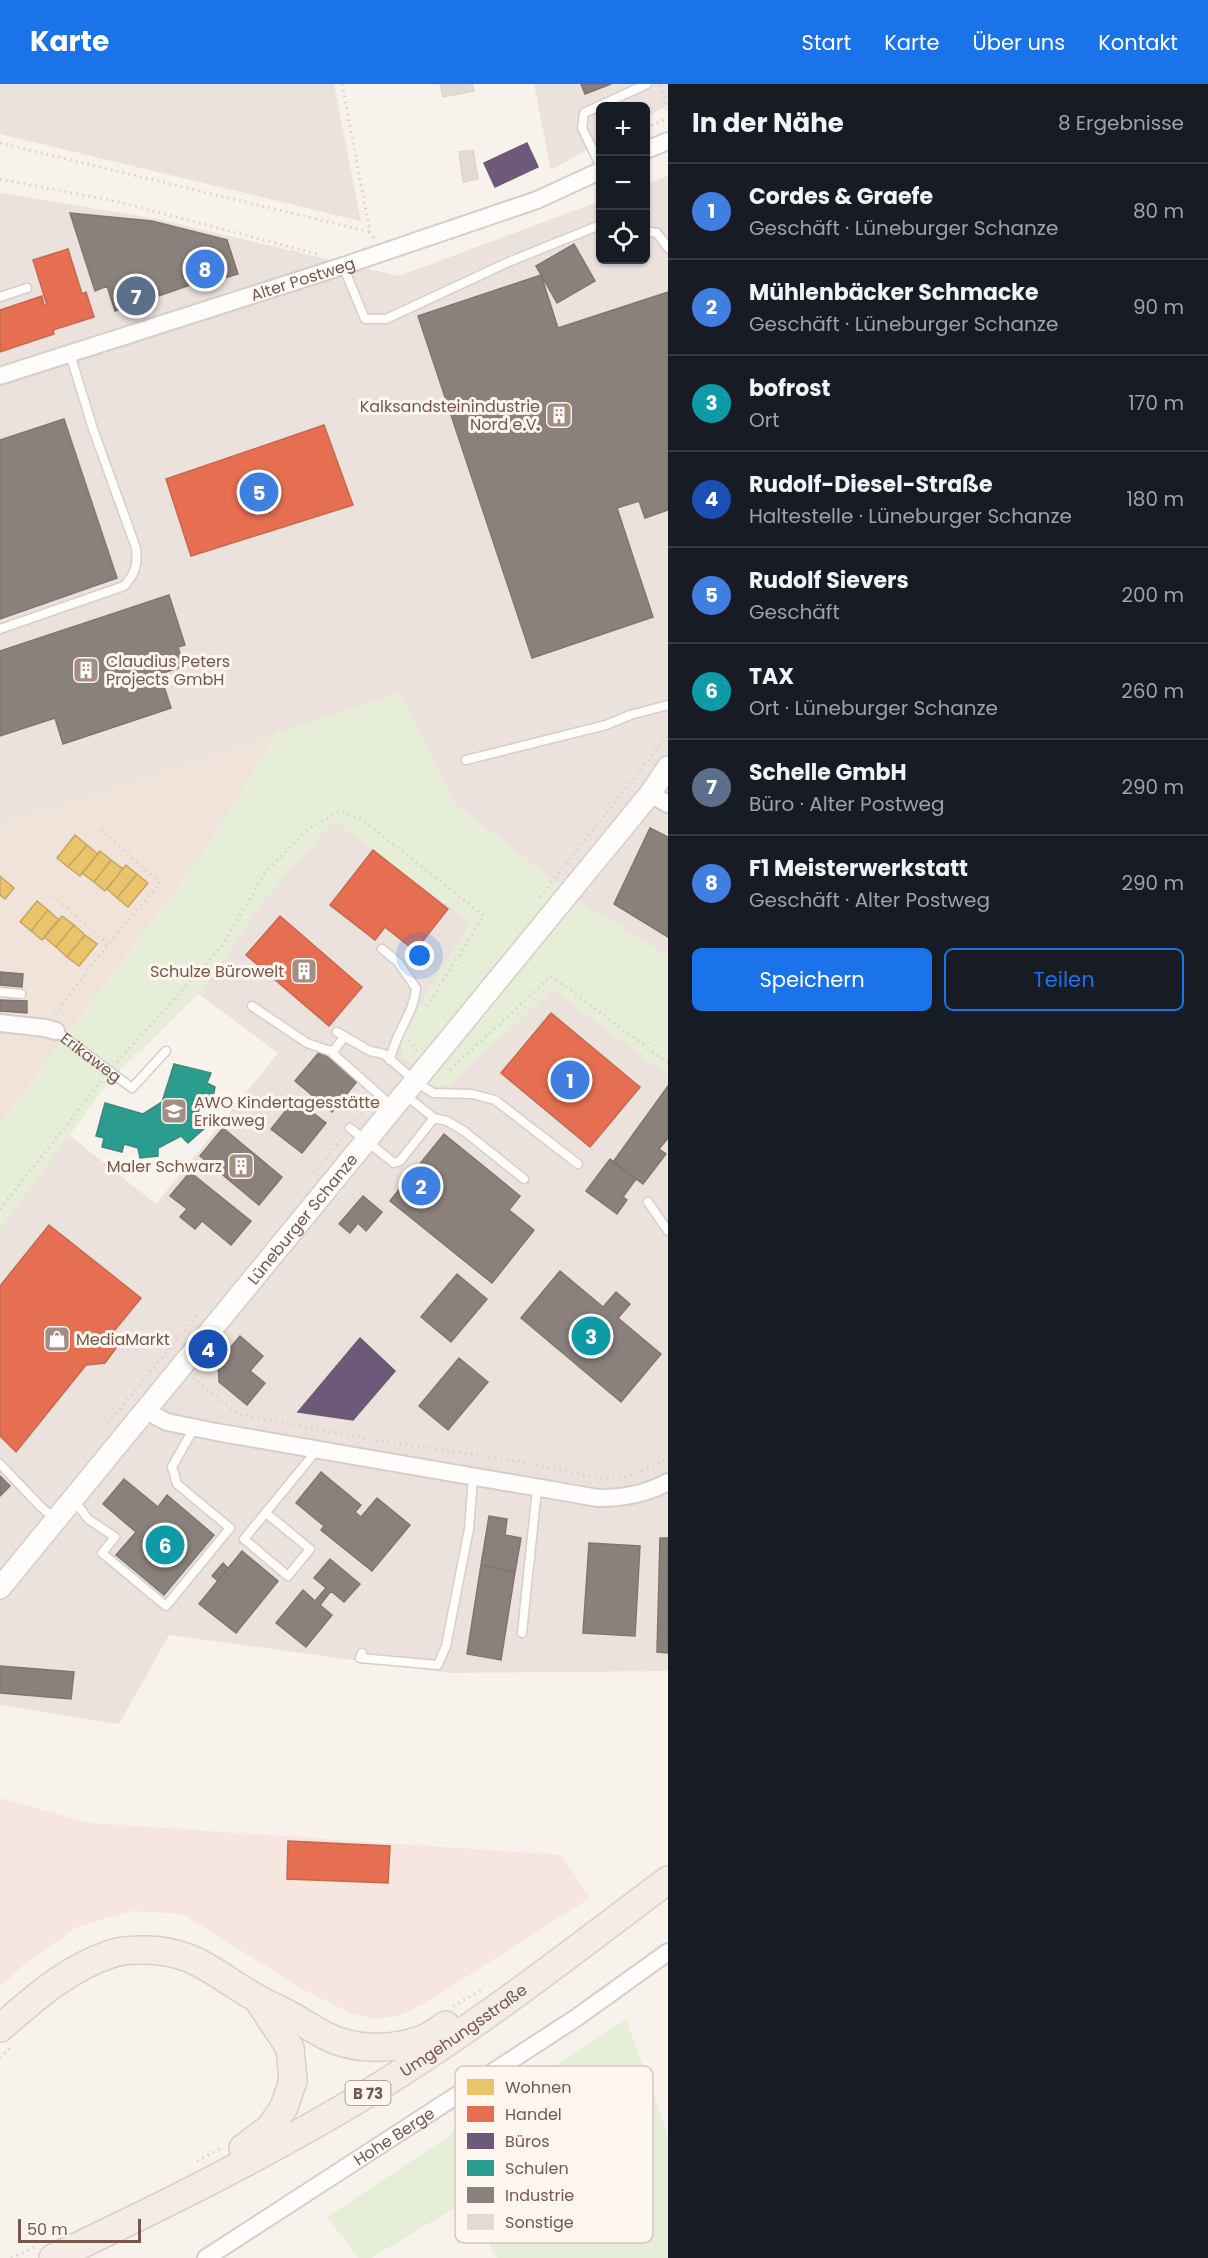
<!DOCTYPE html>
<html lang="de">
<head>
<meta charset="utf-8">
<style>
	body { margin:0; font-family:Poppins,sans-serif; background:#242831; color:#f1f3f6 }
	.controls { position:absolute; right:18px; top:18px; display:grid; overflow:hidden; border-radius:9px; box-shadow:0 2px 4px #0004 }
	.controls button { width:54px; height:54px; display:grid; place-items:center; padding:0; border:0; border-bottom:2px solid #363941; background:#171b24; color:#f1f3f6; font:30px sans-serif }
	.scale { position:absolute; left:18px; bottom:15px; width:123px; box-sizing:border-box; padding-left:6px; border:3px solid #77564c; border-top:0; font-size:16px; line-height:21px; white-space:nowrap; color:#77564c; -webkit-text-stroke:4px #fff7ef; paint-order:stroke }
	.you { position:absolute; left:420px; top:872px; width:21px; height:21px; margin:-15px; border:4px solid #fff; border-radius:50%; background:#1a73e8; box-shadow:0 0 0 9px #1a73e833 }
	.badge { display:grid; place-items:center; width:39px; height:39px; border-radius:50%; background:#1a73e8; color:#fff; font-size:20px; font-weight:700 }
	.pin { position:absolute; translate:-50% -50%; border:3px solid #fff; box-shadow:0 2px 6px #0006 }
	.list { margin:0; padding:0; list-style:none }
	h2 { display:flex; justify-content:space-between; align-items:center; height:78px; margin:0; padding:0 24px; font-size:26px }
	h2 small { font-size:20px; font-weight:400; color:#9ea1a6 }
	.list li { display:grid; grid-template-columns:39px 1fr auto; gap:18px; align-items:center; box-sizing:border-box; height:96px; padding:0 24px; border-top:2px solid #363941 }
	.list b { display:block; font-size:22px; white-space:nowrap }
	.list p { margin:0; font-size:20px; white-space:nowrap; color:#9ea1a6 }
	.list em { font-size:20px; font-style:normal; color:#9ea1a6 }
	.actions { display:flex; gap:12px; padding:18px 24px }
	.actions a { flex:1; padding:14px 0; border:2px solid #1a73e8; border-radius:9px; text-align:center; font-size:21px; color:#1a73e8 }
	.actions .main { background:#1a73e8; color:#fff }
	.icon { flex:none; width:33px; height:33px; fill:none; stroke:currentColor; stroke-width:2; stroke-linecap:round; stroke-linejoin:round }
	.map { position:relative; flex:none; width:668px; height:2174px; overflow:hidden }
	header { display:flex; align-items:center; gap:36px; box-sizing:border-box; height:84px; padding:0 30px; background:#1a73e8; color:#fff }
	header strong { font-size:28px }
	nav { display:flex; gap:33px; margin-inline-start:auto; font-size:21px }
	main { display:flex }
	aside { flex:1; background:#171b24 }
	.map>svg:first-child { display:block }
	.residential { fill:#f0e4da }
	.commercial { fill:#f7e6e0 }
	.industrial { fill:#ebe2dd }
	.green { fill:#e6eed7 }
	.homes { fill:#e9c46a; stroke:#c7a361; stroke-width:1.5 }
	.shops { fill:#e76f51; stroke:#c56850; stroke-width:1.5 }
	.offices { fill:#6d597a; stroke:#70586c; stroke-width:1.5 }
	.schools { fill:#2a9d8f; stroke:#41887b; stroke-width:1.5 }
	.industry { fill:#8a817c; stroke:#84746e; stroke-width:1.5 }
	.building { fill:#e4dad4; stroke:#e0d4ce; stroke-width:1.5 }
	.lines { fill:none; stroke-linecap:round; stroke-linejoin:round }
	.service-casing { stroke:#d6cec9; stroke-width:11 }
	.minor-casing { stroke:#d6cec9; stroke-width:20 }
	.tertiary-casing { stroke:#d6cec9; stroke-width:24 }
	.primary-casing { stroke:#d9cfca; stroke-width:30 }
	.path { stroke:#dad1cf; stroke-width:3; stroke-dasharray:1.5 4.5; stroke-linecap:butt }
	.service { stroke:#fefdfc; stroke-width:8 }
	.minor { stroke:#fefdfc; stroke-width:16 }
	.tertiary { stroke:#fefdfc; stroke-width:21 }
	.primary { stroke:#f3ede6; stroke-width:27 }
	.labels { text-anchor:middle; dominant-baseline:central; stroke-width:6; stroke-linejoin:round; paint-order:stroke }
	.shield { fill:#fff7ef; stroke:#a0867d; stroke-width:1.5 }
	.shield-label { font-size:15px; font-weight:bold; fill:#77564c }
	.street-label { font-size:16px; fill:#77564c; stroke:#fff7ef }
	.poi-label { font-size:16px; fill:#77564c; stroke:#fff7ef; text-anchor:end }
	.key { fill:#fff7ef; stroke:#d6c7be; stroke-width:1.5 }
	.key-label { font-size:16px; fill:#77564c }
</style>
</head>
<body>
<header>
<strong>Karte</strong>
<nav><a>Start</a><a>Karte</a><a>Über uns</a><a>Kontakt</a></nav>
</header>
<main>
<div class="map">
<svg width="668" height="2174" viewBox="0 0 668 2174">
	<rect width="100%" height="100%" fill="#f7f2ec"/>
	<path class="residential" d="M278,648L200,774L0,1040V740Z"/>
	<path class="commercial" d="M0,1714L90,1739L562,1771L590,1814L427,1918L402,1931L376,1935L353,1930L309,1909L182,1830L131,1827L76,1844L26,1879L0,1903Z"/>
	<path class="industrial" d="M0,0H334L361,137L0,50Z
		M534,0H668V22L646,32V22H600V58L551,86Z
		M668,92V872L585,821L454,719L401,609L0,740V109L157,135L399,192L600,117V176H646V100Z
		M334,736L471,838L400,954L450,1001L552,905L668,991V1587L449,1589L169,1551L119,1640L0,1621V1144L69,1051L156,1120L278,969L199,910L263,817Z"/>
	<path class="green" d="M401,609L454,719L585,821L668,872V991L552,905L450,1001L433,1002L403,973L400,954L471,838L334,737L263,817L199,910L112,994L0,1144V1041L200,774L278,648Z
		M626,1935L668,2050V2174H497L463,2119L371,2174H359L327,2133Z"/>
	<path class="homes" d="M75,751L87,761L68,783L57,774Z
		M87,761L98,770L80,792L68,783Z
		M100,767L111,776L94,798L82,789Z
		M111,776L123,785L105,807L94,798Z
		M126,781L137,790L117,814L107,805Z
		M137,790L148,799L128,823L117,814Z
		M0,792L14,804L5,815L0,811Z
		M37,817L48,826L31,847L20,838Z
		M48,826L59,836L42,856L31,847Z
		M62,832L74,841L56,863L44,853Z
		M74,841L85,851L67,873L56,863Z
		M85,851L97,860L79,882L67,873Z"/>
	<path class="shops" d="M68,165L82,210L86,208L94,233L53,246L54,250L0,268V226L42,212L44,221H47L33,176Z
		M324,341L353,421L191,472L166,395Z
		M373,766L448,825L415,867L385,843L375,856L330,821Z
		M280,832L362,903L329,942L246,871Z
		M551,929L640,1003L590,1063L501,989Z
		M49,1141L141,1214L114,1247L116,1264L105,1279L86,1281L16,1368L0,1352V1202Z
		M288,1757L390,1762L388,1799L287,1795Z"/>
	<path class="offices" d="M527,59L538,83L495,103L484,79Z
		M360,1254L395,1287L353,1336L298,1328Z"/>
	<path class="schools" d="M174,980L211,989L207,999L215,1003L211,1023L200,1021L197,1033L206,1043L188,1059L181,1052L158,1064V1072L140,1074L138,1064L124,1060L122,1068L102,1063L104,1054L96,1052L105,1019L143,1030L162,1018Z"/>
	<path class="industry" d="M581,0H611L585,10Z
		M70,129L152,137L227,156L238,190L224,194L222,190L115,227L107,202L95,207Z
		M574,160L595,197L557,219L536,182Z
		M541,191L558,244L668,208V426L645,434L639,417L617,424L653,533L532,574L418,232Z
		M64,335L117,494L0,535V356Z
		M169,511L185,561L178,563L184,582L160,590L171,624L63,660L55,634L0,652V567Z
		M650,744L668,753V853L614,820Z
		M0,888L23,890L22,903L0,901Z
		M0,916L27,917V929L0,927Z
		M321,966L358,996L332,1028L295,997Z
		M668,1002V1054L659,1065L666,1070L643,1100L613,1078Z
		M295,1015L326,1039L302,1069L271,1045Z
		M223,1044L282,1093L259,1121L200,1072Z
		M444,1050L520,1112L509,1126L534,1146L492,1199L390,1117Z
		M610,1075L636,1095L623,1113L627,1116L617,1130L586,1107Z
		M190,1088L251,1137L231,1161L202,1137L195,1145L180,1133L187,1125L170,1112Z
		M363,1112L382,1128L366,1147L358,1139L350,1149L339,1140Z
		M560,1187L603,1223L616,1208L630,1220L618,1234L661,1270L621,1318L521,1234Z
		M457,1190L487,1215L451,1258L421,1233Z
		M240,1252L263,1272L250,1287L265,1299L247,1321L219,1298L218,1278Z
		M459,1274L488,1298L448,1346L419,1322Z
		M321,1388L361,1421L355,1428L361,1433L377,1414L410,1441L372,1487L321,1446L324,1442L296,1419Z
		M0,1392L10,1402L0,1412Z
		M124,1395L158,1423L167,1411L214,1451L164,1511L116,1471L136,1448L103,1420Z
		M489,1432L507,1435L505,1451L521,1454L515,1488L481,1481Z
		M660,1454H668V1569L657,1568Z
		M589,1459L640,1462L635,1552L583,1549Z
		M242,1467L278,1497L236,1549L199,1520Z
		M330,1475L360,1500L344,1518L331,1507L320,1521L332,1531L306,1563L276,1539L303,1506L315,1517L326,1504L314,1494Z
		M223,1479L228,1484L218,1497L212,1492Z
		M481,1481L515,1488L501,1576L467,1570Z
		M0,1582L74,1588L71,1615L0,1609Z"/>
	<path class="building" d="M440,0H472L474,7L443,13Z
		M473,66L478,95L463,98L459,68Z"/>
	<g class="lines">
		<defs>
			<g id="service">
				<path d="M600,81L582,44L584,29L647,0"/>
				<path d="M646,147L657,149L668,164"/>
				<path d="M343,182L365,235H386L511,177L600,141"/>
				<path d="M0,213L27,204"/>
				<path d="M0,545L124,502C135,490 138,481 136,464L93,345L70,270"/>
				<path d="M466,676L606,641L630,631L668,621"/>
				<path d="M382,865L398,878L416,904C414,931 395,948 390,976"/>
				<path d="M0,908L21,910"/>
				<path d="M252,922L307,959L330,967L393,1023"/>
				<path id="s1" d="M56,947L132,1004L166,967"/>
				<path d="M337,948L370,967L384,970L415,997L433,1009L472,1010L495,1016L578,1080"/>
				<path d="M330,967L335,965L344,953"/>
				<path d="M404,1010L434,1034L447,1037L464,1047L524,1095"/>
				<path d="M350,1044L394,1079L400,1077L434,1034"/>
				<path d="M648,1118L668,1147"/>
				<path d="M0,1380L41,1423L55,1435"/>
				<path d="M74,1416L88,1435L115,1453L102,1469L166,1522L230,1444L177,1400L172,1383L194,1344"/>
				<path d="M266,1429L310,1465L288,1492L244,1455L317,1366"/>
				<path d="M522,1549L537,1405"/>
				<path d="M362,1569L360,1574L438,1581L446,1562L469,1445L473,1394"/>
			</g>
			<g id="minor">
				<path d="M646,66L668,57"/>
				<path id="s2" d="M0,292L343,182L537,116L600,87"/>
				<path d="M650,710L668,720"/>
				<path d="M0,939L45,944L56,947"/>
				<path d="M144,1326L167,1338L216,1348L598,1414C624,1414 645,1410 668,1398"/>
				<path id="s3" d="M206,2174L576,1934L668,1868"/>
			</g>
			<g id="tertiary">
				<path id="s4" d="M0,1504L650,710L668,683"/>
			</g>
			<g id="primary">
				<path d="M0,1944C34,1915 65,1886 108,1871C118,1867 129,1866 139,1866C193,1864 215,1891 258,1915C267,1920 277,1924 286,1929C300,1936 312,1945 326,1952C355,1967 393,1966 423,1955C431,1952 439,1946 446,1941"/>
				<path d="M243,2064L270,2044L284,2023L293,1997L290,1964L258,1916"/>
				<path id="s5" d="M53,2174C163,2122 272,2068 375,2005C478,1942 572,1868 668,1796"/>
			</g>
		</defs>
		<use href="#service" class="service-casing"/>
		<use href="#minor" class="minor-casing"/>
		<use href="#tertiary" class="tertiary-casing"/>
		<use href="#primary" class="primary-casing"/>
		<path class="path" d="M342,0L370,148L374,154
			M660,1L668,28
			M646,44L668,34
			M0,59L370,148
			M0,95L119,118L321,171
			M53,812L108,860
			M540,813L668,651
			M55,930L108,860L160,799L100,745
			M409,956L417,968
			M117,978L222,862L265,789L308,745L340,727L361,735L484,832L426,923
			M450,986L551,892L668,979
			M357,1035L370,1019
			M314,1089L344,1052
			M0,1125L101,997
			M193,1294L238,1330L368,1355L511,1376L604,1395L627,1392L656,1381L668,1374
			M108,1339L199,1229
			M453,1922L482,1906
			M0,1974L12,1963
			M197,2077L223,2063
			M11,2174L35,2163"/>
		<use href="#service" class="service"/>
		<use href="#minor" class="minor"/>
		<use href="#tertiary" class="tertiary"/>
		<use href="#primary" class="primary"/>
	</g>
	<defs>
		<symbol id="building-square" viewBox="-11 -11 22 22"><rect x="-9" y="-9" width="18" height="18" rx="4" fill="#a48d84" stroke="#fff7ef"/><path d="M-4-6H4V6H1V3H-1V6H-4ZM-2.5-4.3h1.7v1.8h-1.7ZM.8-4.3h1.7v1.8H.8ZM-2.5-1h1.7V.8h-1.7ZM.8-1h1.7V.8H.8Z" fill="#fff"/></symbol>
		<symbol id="school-square" viewBox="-11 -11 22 22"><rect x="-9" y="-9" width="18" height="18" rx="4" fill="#a48d84" stroke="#fff7ef"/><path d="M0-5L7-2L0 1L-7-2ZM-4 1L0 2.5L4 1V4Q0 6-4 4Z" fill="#fff"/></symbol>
		<symbol id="shop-square" viewBox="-11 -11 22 22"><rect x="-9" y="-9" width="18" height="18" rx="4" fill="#a48d84" stroke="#fff7ef"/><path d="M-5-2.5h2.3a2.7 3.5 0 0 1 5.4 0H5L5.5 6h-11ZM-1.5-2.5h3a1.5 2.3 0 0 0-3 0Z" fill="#fff"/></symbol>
	</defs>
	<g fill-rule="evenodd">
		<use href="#building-square" x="544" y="316" width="30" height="30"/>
		<use href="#building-square" x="71" y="571" width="30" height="30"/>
		<use href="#building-square" x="289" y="872" width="30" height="30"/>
		<use href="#school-square" x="159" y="1012" width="30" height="30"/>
		<use href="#building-square" x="226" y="1067" width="30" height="30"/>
		<use href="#shop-square" x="42" y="1240" width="30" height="30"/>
	</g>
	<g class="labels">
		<rect class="shield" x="345.5" y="1997" width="45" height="24" rx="4.5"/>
		<g class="shield-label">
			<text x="368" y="2009">B 73</text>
		</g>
		<g class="street-label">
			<text stroke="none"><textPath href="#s2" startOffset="318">Alter Postweg</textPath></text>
			<text stroke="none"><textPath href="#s1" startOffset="44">Erikaweg</textPath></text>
			<text stroke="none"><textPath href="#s4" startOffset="477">Lüneburger Schanze</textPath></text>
			<text stroke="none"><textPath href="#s5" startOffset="470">Umgehungsstraße</textPath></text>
			<text stroke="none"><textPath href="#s3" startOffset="224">Hohe Berge</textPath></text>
		</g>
		<g class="poi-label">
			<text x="540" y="322">Kalksandsteinindustrie<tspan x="540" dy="18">Nord e.V.</tspan></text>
			<text x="106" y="577" text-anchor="start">Claudius Peters<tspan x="106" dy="18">Projects GmbH</tspan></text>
			<text x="284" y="887">Schulze Bürowelt</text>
			<text x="194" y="1018" text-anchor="start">AWO Kindertagesstätte<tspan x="194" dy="18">Erikaweg</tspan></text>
			<text x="222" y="1082">Maler Schwarz</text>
			<text x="76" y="1255" text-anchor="start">MediaMarkt</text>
		</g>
	</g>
	<rect x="455" y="1982" width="198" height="177" rx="9" class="key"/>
	<rect x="467" y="1995" width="27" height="16" fill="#e9c46a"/>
	<rect x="467" y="2022" width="27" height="16" fill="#e76f51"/>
	<rect x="467" y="2049" width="27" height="16" fill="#6d597a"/>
	<rect x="467" y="2076" width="27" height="16" fill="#2a9d8f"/>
	<rect x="467" y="2103" width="27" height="16" fill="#8a817c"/>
	<rect x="467" y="2130" width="27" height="16" fill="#e4dad4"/>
	<g class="key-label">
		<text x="505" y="2009">Wohnen</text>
		<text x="505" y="2036">Handel</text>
		<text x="505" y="2063">Büros</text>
		<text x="505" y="2090">Schulen</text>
		<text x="505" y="2117">Industrie</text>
		<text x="505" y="2144">Sonstige</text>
	</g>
</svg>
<div class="controls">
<button>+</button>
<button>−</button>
<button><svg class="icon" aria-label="locate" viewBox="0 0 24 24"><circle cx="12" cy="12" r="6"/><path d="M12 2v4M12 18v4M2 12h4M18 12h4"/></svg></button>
</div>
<div class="scale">50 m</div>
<div class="you"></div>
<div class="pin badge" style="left:570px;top:996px;background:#3f7fe0">1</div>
<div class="pin badge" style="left:421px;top:1102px;background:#3f7fe0">2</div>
<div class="pin badge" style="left:591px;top:1252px;background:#0f9aa8">3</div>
<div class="pin badge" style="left:208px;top:1265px;background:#1a4fb4">4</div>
<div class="pin badge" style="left:259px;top:408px;background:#3f7fe0">5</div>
<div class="pin badge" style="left:165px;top:1461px;background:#0f9aa8">6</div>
<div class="pin badge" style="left:136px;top:212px;background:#5c6f8a">7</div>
<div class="pin badge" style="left:205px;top:185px;background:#3f7fe0">8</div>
</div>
<aside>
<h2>In der Nähe<small>8 Ergebnisse</small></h2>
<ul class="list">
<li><span class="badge" style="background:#3f7fe0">1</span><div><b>Cordes &amp; Graefe</b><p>Geschäft · Lüneburger Schanze</p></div><em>80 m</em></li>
<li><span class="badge" style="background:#3f7fe0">2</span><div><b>Mühlenbäcker Schmacke</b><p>Geschäft · Lüneburger Schanze</p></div><em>90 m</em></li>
<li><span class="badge" style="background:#0f9aa8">3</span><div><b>bofrost</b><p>Ort</p></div><em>170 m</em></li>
<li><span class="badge" style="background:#1a4fb4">4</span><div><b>Rudolf-Diesel-Straße</b><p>Haltestelle · Lüneburger Schanze</p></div><em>180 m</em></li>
<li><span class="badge" style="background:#3f7fe0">5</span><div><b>Rudolf Sievers</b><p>Geschäft</p></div><em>200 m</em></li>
<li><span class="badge" style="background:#0f9aa8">6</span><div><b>TAX</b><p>Ort · Lüneburger Schanze</p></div><em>260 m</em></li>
<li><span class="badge" style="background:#5c6f8a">7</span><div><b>Schelle GmbH</b><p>Büro · Alter Postweg</p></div><em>290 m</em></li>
<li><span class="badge" style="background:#3f7fe0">8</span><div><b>F1 Meisterwerkstatt</b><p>Geschäft · Alter Postweg</p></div><em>290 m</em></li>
</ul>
<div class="actions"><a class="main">Speichern</a><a>Teilen</a></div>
</aside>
</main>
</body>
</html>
